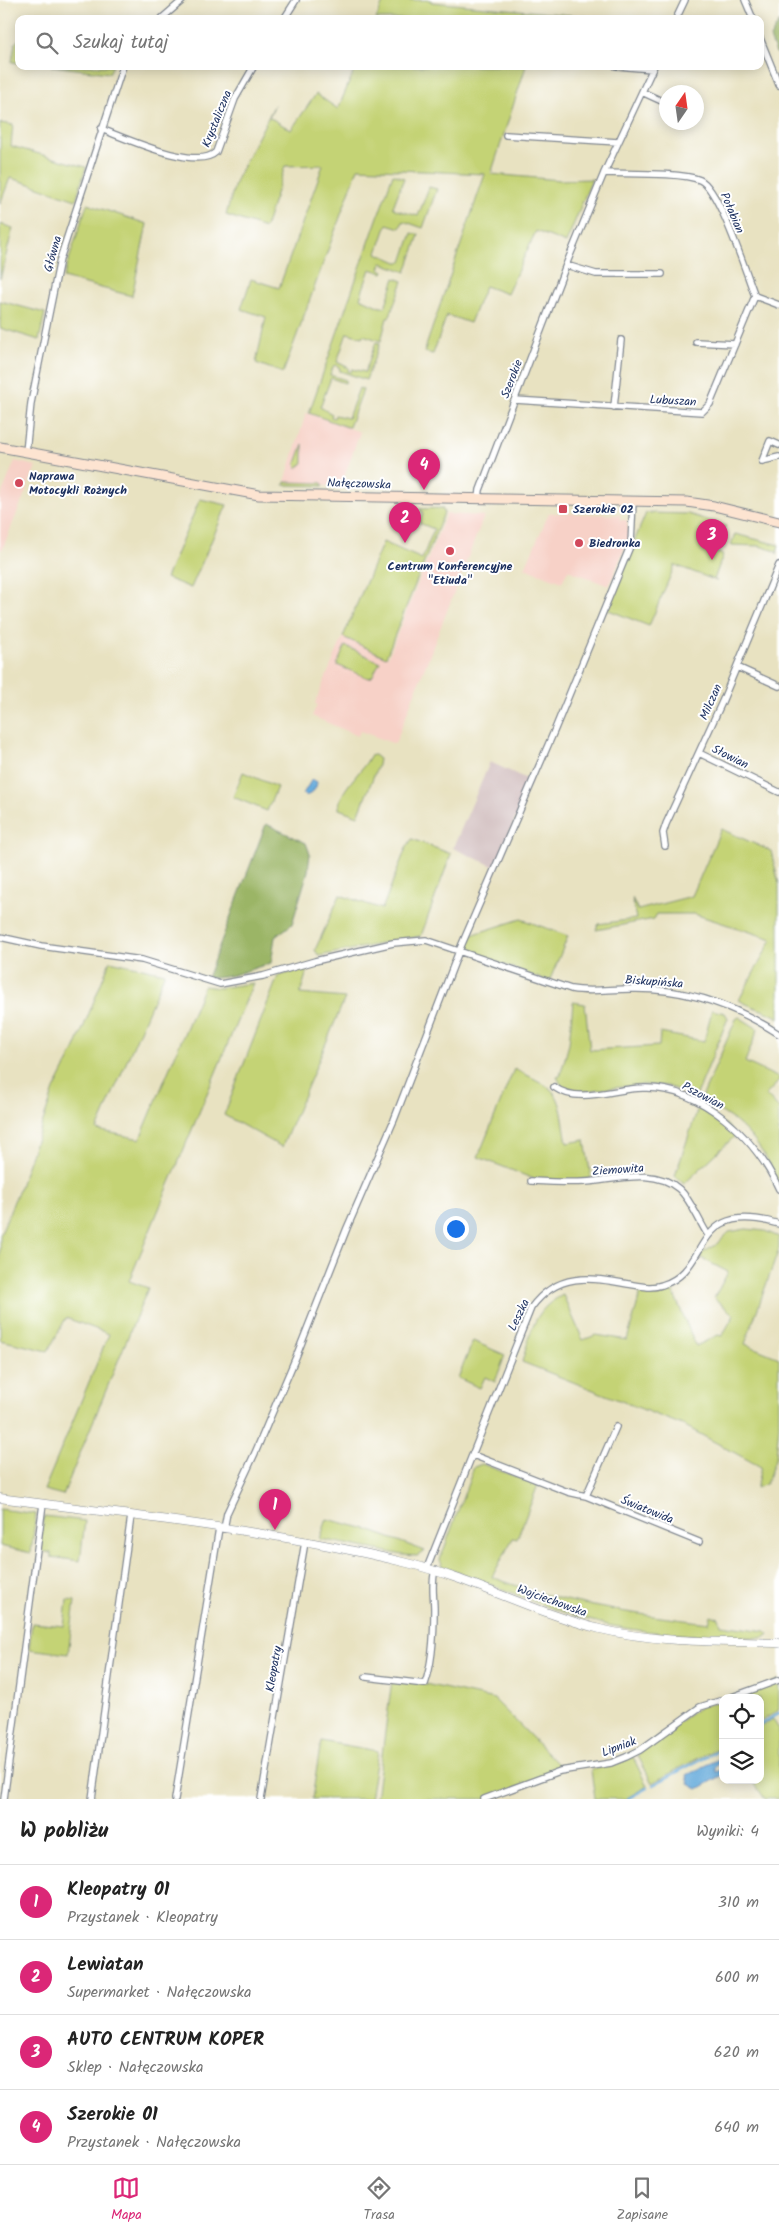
<!DOCTYPE html>
<html lang="pl">
<head>
<meta charset="utf-8">
<style>
	body { margin:0; font-family:Kalam,sans-serif; background:#f6f6f6; color:#222 }
	.controls { position:absolute; right:15px; bottom:15px; display:grid; overflow:hidden; border-radius:10px; box-shadow:0 2px 12px #0003 }
	.controls button { width:45px; height:45px; display:grid; place-items:center; padding:0; border:0; border-bottom:1px solid #e0e0e0; background:#fff; color:#222; font:25px sans-serif }
	.compass { position:absolute; left:659px; top:85px; width:45px; height:45px; border-radius:50%; background:#fff; box-shadow:0 2px 12px #0003; rotate:13deg }
	.you { position:absolute; left:455px; top:1228px; width:18px; height:18px; margin:-12px; border:4px solid #fff; border-radius:50%; background:#1a73e8; box-shadow:0 0 0 8px #1a73e833 }
	.badge { display:grid; place-items:center; width:32px; height:32px; border-radius:50%; background:#db2777; color:#fff; font-size:16px; font-weight:700 }
	.pin { position:absolute; translate:-50% -41px; filter:drop-shadow(0 1px 2px #0008) }
	.pin::after { content:''; position:absolute; top:26px; width:18px; height:15px; background:inherit; clip-path:polygon(0 0,100% 0,50% 100%) }
	.list { margin:0; padding:0; list-style:none }
	h2 { display:flex; justify-content:space-between; align-items:center; height:65px; margin:0; padding:0 20px; font-size:21px }
	h2 small { font-size:16px; font-weight:400; color:#767676 }
	.list li { display:grid; grid-template-columns:32px 1fr auto; gap:15px; align-items:center; box-sizing:border-box; height:75px; padding:0 20px; border-top:1px solid #e0e0e0 }
	.list b { display:block; font-size:19px; white-space:nowrap }
	.list p { margin:0; font-size:16px; white-space:nowrap; color:#767676 }
	.list em { font-size:16px; font-style:normal; color:#767676 }
	.icon { flex:none; width:28px; height:28px; fill:none; stroke:currentColor; stroke-width:2; stroke-linecap:round; stroke-linejoin:round }
	.map { position:relative; flex:none; width:779px; height:1799px; overflow:hidden }
	.search { position:absolute; background:#fff; box-shadow:0 2px 12px #0003; left:15px; right:15px; top:15px; height:55px; display:flex; align-items:center; gap:12px; box-sizing:border-box; padding:0 18px; border-radius:10px; color:#767676; font-size:19px }
	.sheet { height:365px; background:#fff }
	nav { display:flex; justify-content:space-around; align-items:center; box-sizing:border-box; height:70px; border-top:1px solid #e0e0e0; background:#fff; font-size:14px; color:#767676 }
	nav a { display:grid; justify-items:center; gap:2px }
	nav .on { color:#db2777 }
	.map>svg:first-child { display:block }
	.built { fill:#f7d1c7 }
	.industrial { fill:#d2bfc0 }
	.green { fill:#c4d375; stroke:#70816a }
	.forest { fill:#9bb566; stroke:#5b7262 }
	.water { fill:#65aadb; stroke:#406c9c }
	.lines { fill:none; stroke-linecap:round; stroke-linejoin:round }
	.stream { stroke:#65aadb; stroke-width:2.5 }
	.minor-casing { stroke:#828890; stroke-width:8 }
	.tertiary-casing { stroke:#828890; stroke-width:9 }
	.secondary-casing { stroke:#828890; stroke-width:11 }
	.minor { stroke:#fff; stroke-width:5.5 }
	.tertiary { stroke:#fff; stroke-width:8 }
	.secondary { stroke:#fde4d1; stroke-width:9 }
	.poi-dot { fill:#d1495b; stroke:#fff; stroke-width:2 }
	.labels { text-anchor:middle; dominant-baseline:central; stroke-width:4; stroke-linejoin:round; paint-order:stroke }
	.street-label { font-size:12px; fill:#1b2f5e; stroke:#fff }
	.poi-label { font-size:12px; font-weight:bold; fill:#1b2f5e; stroke:#fff; text-anchor:start }
</style>
</head>
<body>
<div class="map">
<svg width="779" height="1799" viewBox="0 0 779 1799">
	<rect width="100%" height="100%" fill="#fff"/>
	<filter id="ink" filterUnits="userSpaceOnUse"><feTurbulence type="fractalNoise" baseFrequency=".02" numOctaves="2"/><feDisplacementMap in="SourceGraphic" scale="10" xChannelSelector="R" yChannelSelector="G"/><feConvolveMatrix kernelMatrix="1 2 1 2 8 2 1 2 1" color-interpolation-filters="sRGB"/></filter>
	<filter id="wash" filterUnits="userSpaceOnUse"><feTurbulence type="fractalNoise" baseFrequency=".0096" numOctaves="4" result="noise"/><feDisplacementMap in="SourceGraphic" scale="20" xChannelSelector="R" yChannelSelector="G"/><feGaussianBlur stdDeviation="1.12" result="paint"/><feColorMatrix in="noise" values="0 0 0 0 0 0 0 0 0 0 0 0 0 0 0 0 0 1.4 0 .05"/><feComposite in="paint" operator="in"/></filter>
	<g filter="url(#wash)">
		<rect width="100%" height="100%" fill="#e8e2c1"/>
		<path class="built" d="M306,413L360,432L341,486L284,485Z
			M15,461L36,466L2,550L0,549V498Z
			M549,513L620,515V520H627L629,538L609,586L568,570L562,582L525,568Z
			M446,514L484,516L395,744L360,731L358,736L312,716L317,705L315,703L343,637L388,657Z"/>
		<path class="industrial" d="M490,762L531,781L495,867L453,848Z"/>
		<path class="green" d="M384,0H431V2L615,19H376Z
			M19,39V63L12,62L15,43Z
			M51,66H113L109,73Z
			M356,66H526L491,174L560,180L592,179L566,243L536,231L507,294L485,286L470,323L447,315L433,354L424,352L485,174L358,168L283,373L256,363L266,317L241,309L251,279L279,288L323,165L285,166L265,228L226,215L236,180L275,104L269,117L291,130L316,94L338,109Z
			M0,123L13,125L11,146L86,167L76,200C54,193 33,184 10,178L0,204Z
			M393,174L404,178L393,207L397,210L418,216L429,187L437,189L423,228L403,221L400,228L387,224L377,253L397,262H402L412,233L419,235L406,272L382,263L380,269L384,271L383,273L370,269L360,298L380,307H385L395,278L403,281L389,318H387L381,341L363,335L362,337L347,333L337,362L349,368L348,371L351,372L352,369L365,372L376,342L380,343L366,380L340,371L339,367L334,365L330,375L346,380L345,383L331,378L320,407L332,414L331,417L334,418L335,415L348,418L359,388L363,390L349,427H347L309,413Z
			M87,204L147,224L132,296L63,278Z
			M0,224L13,228L0,279Z
			M0,301L45,313L39,340L0,328Z
			M303,444V463L297,468L296,463Z
			M285,482L322,483L323,486L284,485Z
			M200,499L227,505L191,588L166,578Z
			M442,508L444,513L386,657L343,637L383,542L422,559L434,529L419,523L423,513L420,509Z
			M646,513L688,514L726,526L707,549L723,555L714,580L717,581L675,565L649,626L606,609Z
			M735,534L779,545L777,554L776,551L759,546L731,545Z
			M345,646L380,662L372,677L368,678L337,665Z
			M374,755L379,759L378,765L358,816L339,809C338,790 362,773 370,756Z
			M243,772L277,787L267,811L233,797Z
			M721,829L771,851L779,884V1018C766,1010 752,1008 739,1000L772,939L694,914H657L654,919L596,930L598,924L636,919L632,898L638,910L692,896Z
			M412,839L451,854L421,936L319,956L315,950L340,895L382,909L406,848Z
			M521,919L568,936L549,982L479,955L467,946L471,935Z
			M110,961L165,973L97,1130L140,1139L204,986L219,988L253,983L129,1281L148,1288L63,1495L44,1490L109,1334L66,1318L48,1351L0,1340V1235L19,1189L54,1090L75,1048Z
			M308,968L300,994L345,998L282,1147L224,1115L278,976Z
			M573,1002L585,1004L590,1050L659,1046L660,1033L704,1041L712,1010L725,1013L728,1018L696,1097L667,1086L642,1085L574,1092L563,1088L557,1077L560,1076L569,1044Z
			M739,1017L758,1029L745,1062L779,1078V1081L766,1095L779,1109V1185C771,1162 752,1133 732,1119C722,1112 711,1106 701,1100L736,1019Z
			M514,1069C563,1092 558,1090 567,1143L585,1140L591,1178L569,1181L534,1179L478,1157Z
			M698,1108L727,1125L735,1136L684,1184L675,1176Z
			M746,1229L765,1231L779,1237V1249L745,1344L779,1358V1425L776,1457L766,1484L756,1488L761,1467L685,1426L522,1362C531,1333 533,1309 563,1295L583,1340L596,1335L627,1340L641,1291L653,1293L672,1289L696,1346L718,1335L722,1336L734,1315L714,1298L728,1272L697,1256L716,1245L729,1232Z
			M473,1341L505,1355L495,1382L485,1377L480,1388L458,1378Z
			M482,1464L538,1485L517,1539L513,1538L492,1577C565,1605 632,1614 709,1623L711,1615L719,1618L721,1625L766,1631L769,1634L764,1638C713,1635 659,1636 608,1625C555,1613 495,1585 443,1566L440,1560L474,1467Z
			M0,1509L36,1514L31,1553L0,1546Z
			M44,1516L85,1521L80,1561L51,1557V1553L39,1551Z
			M327,1519L363,1528L425,1551L417,1556L403,1555L320,1539Z
			M67,1600L75,1601L68,1654L29,1649L32,1623L64,1626Z
			M392,1680L425,1684L494,1699L558,1764L560,1771L488,1799H376Z
			M779,1680V1710L760,1722V1698H729Z
			M723,1700V1745L652,1783L638,1756L640,1750L700,1707Z
			M773,1719L779,1730V1799H765L752,1780H760V1727Z
			M321,1741L378,1751L370,1799H312Z
			M633,1757L647,1786L625,1799H595L591,1770L612,1765Z"/>
		<path class="forest" d="M779,22V54L776,53L770,38Z
			M266,824L306,843L310,854L308,871L292,924L275,937L271,963C249,969 231,979 207,978Z"/>
		<path class="water" d="M312,779L317,782C316,790 312,794 305,796L303,794Z
			M721,1758L723,1760L715,1768L716,1772L723,1769V1775L698,1789L689,1784L687,1775Z"/>
		<g class="lines">
			<path class="stream" d="M760,1725L779,1713
				M653,1785L722,1748
				M627,1799L647,1788"/>
		</g>
	</g>
	<g filter="url(#ink)">
		<g class="lines">
			<defs>
				<path id="minor" d="M745,0L753,19
					M161,19L183,0
					M284,19L296,0
					M676,19L685,0
					M760,38L779,85
					M616,66L652,69
					M642,92L666,103
					M696,117H697
					M101,129C125,138 197,171 216,152L235,99L254,66
					M506,135L618,142
					M604,173C627,174 681,172 700,180C719,188 746,273 755,296L779,305
					M566,265L596,274H662
					M696,342L735,344
					M515,400L702,412L710,404L755,296
					M614,407L621,340
					M26,452L31,403L60,259L123,66
					M762,461L770,441L779,445
					M762,461L779,457
					M479,499L480,490L566,265L604,173L654,66
					M737,667L779,686
					M699,753L779,792
					M665,846L663,833L666,824L722,702L779,565
					M0,937L41,946L142,960L220,984L263,976L315,961L393,943L426,940L571,989C592,993 614,988 636,989C688,989 736,1006 779,1034
					M554,1087C579,1105 615,1088 643,1088C702,1086 756,1139 779,1189
					M531,1181C549,1182 567,1183 585,1182C615,1180 654,1167 679,1189C692,1201 698,1220 708,1235
					M473,1455L568,1492L586,1496L699,1542
					M586,1496L616,1427
					M224,1529L227,1513L255,1453L296,1357L347,1228L394,1120L459,951L555,729L631,544L633,501
					M427,1568L531,1308C557,1272 590,1277 628,1284C640,1286 651,1289 662,1285C713,1270 689,1198 779,1224
					M366,1677L425,1684C433,1662 434,1633 434,1610C434,1596 431,1584 435,1570
					M729,1698L779,1680
					M4,1799L43,1504
					M92,1799L131,1516
					M175,1799L219,1528
					M261,1799L305,1542
					M484,1799L560,1771L611,1763L626,1757L640,1750L700,1707L723,1700"/>
				<path id="tertiary" d="M0,1498C134,1516 271,1530 403,1562C471,1578 532,1612 600,1629C658,1643 720,1641 779,1643"/>
				<path id="secondary" d="M0,447L259,495L687,502L714,506L779,522"/>
			</defs>
			<use href="#minor" class="minor-casing"/>
			<use href="#tertiary" class="tertiary-casing"/>
			<use href="#secondary" class="secondary-casing"/>
			<use href="#minor" class="minor"/>
			<use href="#tertiary" class="tertiary"/>
			<use href="#secondary" class="secondary"/>
		</g>
	</g>
	<g class="poi-dot">
		<circle cx="19" cy="483" r="5"/>
		<rect x="558" y="504" width="10" height="10" rx="2.5"/>
		<circle cx="579" cy="543" r="5"/>
		<circle cx="450" cy="551" r="5"/>
	</g>
	<g class="labels">
		<g class="street-label">
			<text transform="translate(217 119) rotate(-68)">Krystaliczna</text>
			<text transform="translate(732 213) rotate(67)">Połabian</text>
			<text transform="translate(53 254) rotate(-74)">Główna</text>
			<text transform="translate(512 379) rotate(-69)">Szerokie</text>
			<text transform="translate(673 401) rotate(3)">Lubuszan</text>
			<text transform="translate(359 484) rotate(2)">Nałęczowska</text>
			<text transform="translate(711 702) rotate(-66)">Milczan</text>
			<text transform="translate(730 757) rotate(26)">Słowian</text>
			<text transform="translate(654 982) rotate(4)">Biskupińska</text>
			<text transform="translate(703 1096) rotate(28)">Pszowian</text>
			<text transform="translate(618 1170) rotate(-4)">Ziemowita</text>
			<text transform="translate(519 1315) rotate(-64)">Leszka</text>
			<text transform="translate(647 1510) rotate(22)">Światowida</text>
			<text transform="translate(552 1601) rotate(20)">Wojciechowska</text>
			<text transform="translate(274 1669) rotate(-80)">Kleopatry</text>
			<text transform="translate(619 1747) rotate(-21)">Lipniak</text>
		</g>
		<g class="poi-label">
			<text x="29" y="476">Naprawa<tspan x="29" dy="14">Motocykli Rożnych</tspan></text>
			<text x="573" y="509">Szerokie 02</text>
			<text x="589" y="543">Biedronka</text>
			<text x="450" y="566" text-anchor="middle">Centrum Konferencyjne<tspan x="450" dy="14">"Etiuda"</tspan></text>
		</g>
	</g>
</svg>
<div class="controls">
<button><svg class="icon" aria-label="locate" viewBox="0 0 24 24"><circle cx="12" cy="12" r="6"/><path d="M12 2v4M12 18v4M2 12h4M18 12h4"/></svg></button>
<button><svg class="icon" aria-label="layers" viewBox="0 0 24 24"><path d="M12 4l9 5-9 5-9-5zM3 14l9 5 9-5"/></svg></button>
</div>
<svg class="compass" viewBox="-18 -18 36 36"><path d="M0-13l5 13h-10z" fill="#e53935"/><path d="M0 13l5-13h-10z" fill="#767676"/></svg>
<div class="you"></div>
<div class="pin badge" style="left:275px;top:1530px">1</div>
<div class="pin badge" style="left:405px;top:543px">2</div>
<div class="pin badge" style="left:712px;top:560px">3</div>
<div class="pin badge" style="left:424px;top:490px">4</div>
<div class="search"><svg class="icon" aria-label="search" viewBox="0 0 24 24"><circle cx="10" cy="10" r="6"/><path d="M15 15l6 6"/></svg>Szukaj tutaj</div>
</div>
<section class="sheet">
<h2>W pobliżu<small>Wyniki: 4</small></h2>
<ul class="list">
<li><span class="badge">1</span><div><b>Kleopatry 01</b><p>Przystanek · Kleopatry</p></div><em>310 m</em></li>
<li><span class="badge">2</span><div><b>Lewiatan</b><p>Supermarket · Nałęczowska</p></div><em>600 m</em></li>
<li><span class="badge">3</span><div><b>AUTO CENTRUM KOPER</b><p>Sklep · Nałęczowska</p></div><em>620 m</em></li>
<li><span class="badge">4</span><div><b>Szerokie 01</b><p>Przystanek · Nałęczowska</p></div><em>640 m</em></li>
</ul>
</section>
<nav>
<a class="on"><svg class="icon" aria-label="map" viewBox="0 0 24 24"><path d="M3 6l6-2 6 2 6-2v14l-6 2-6-2-6 2zM9 4v14M15 6v14"/></svg>Mapa</a>
<a><svg class="icon" aria-label="directions" viewBox="0 0 24 24"><path d="M12 3l9 9-9 9-9-9zM9 14v-3h6M13 9l2 2-2 2"/></svg>Trasa</a>
<a><svg class="icon" aria-label="saved" viewBox="0 0 24 24"><path d="M7 4h10v16l-5-4-5 4z"/></svg>Zapisane</a>
</nav>
</body>
</html>
